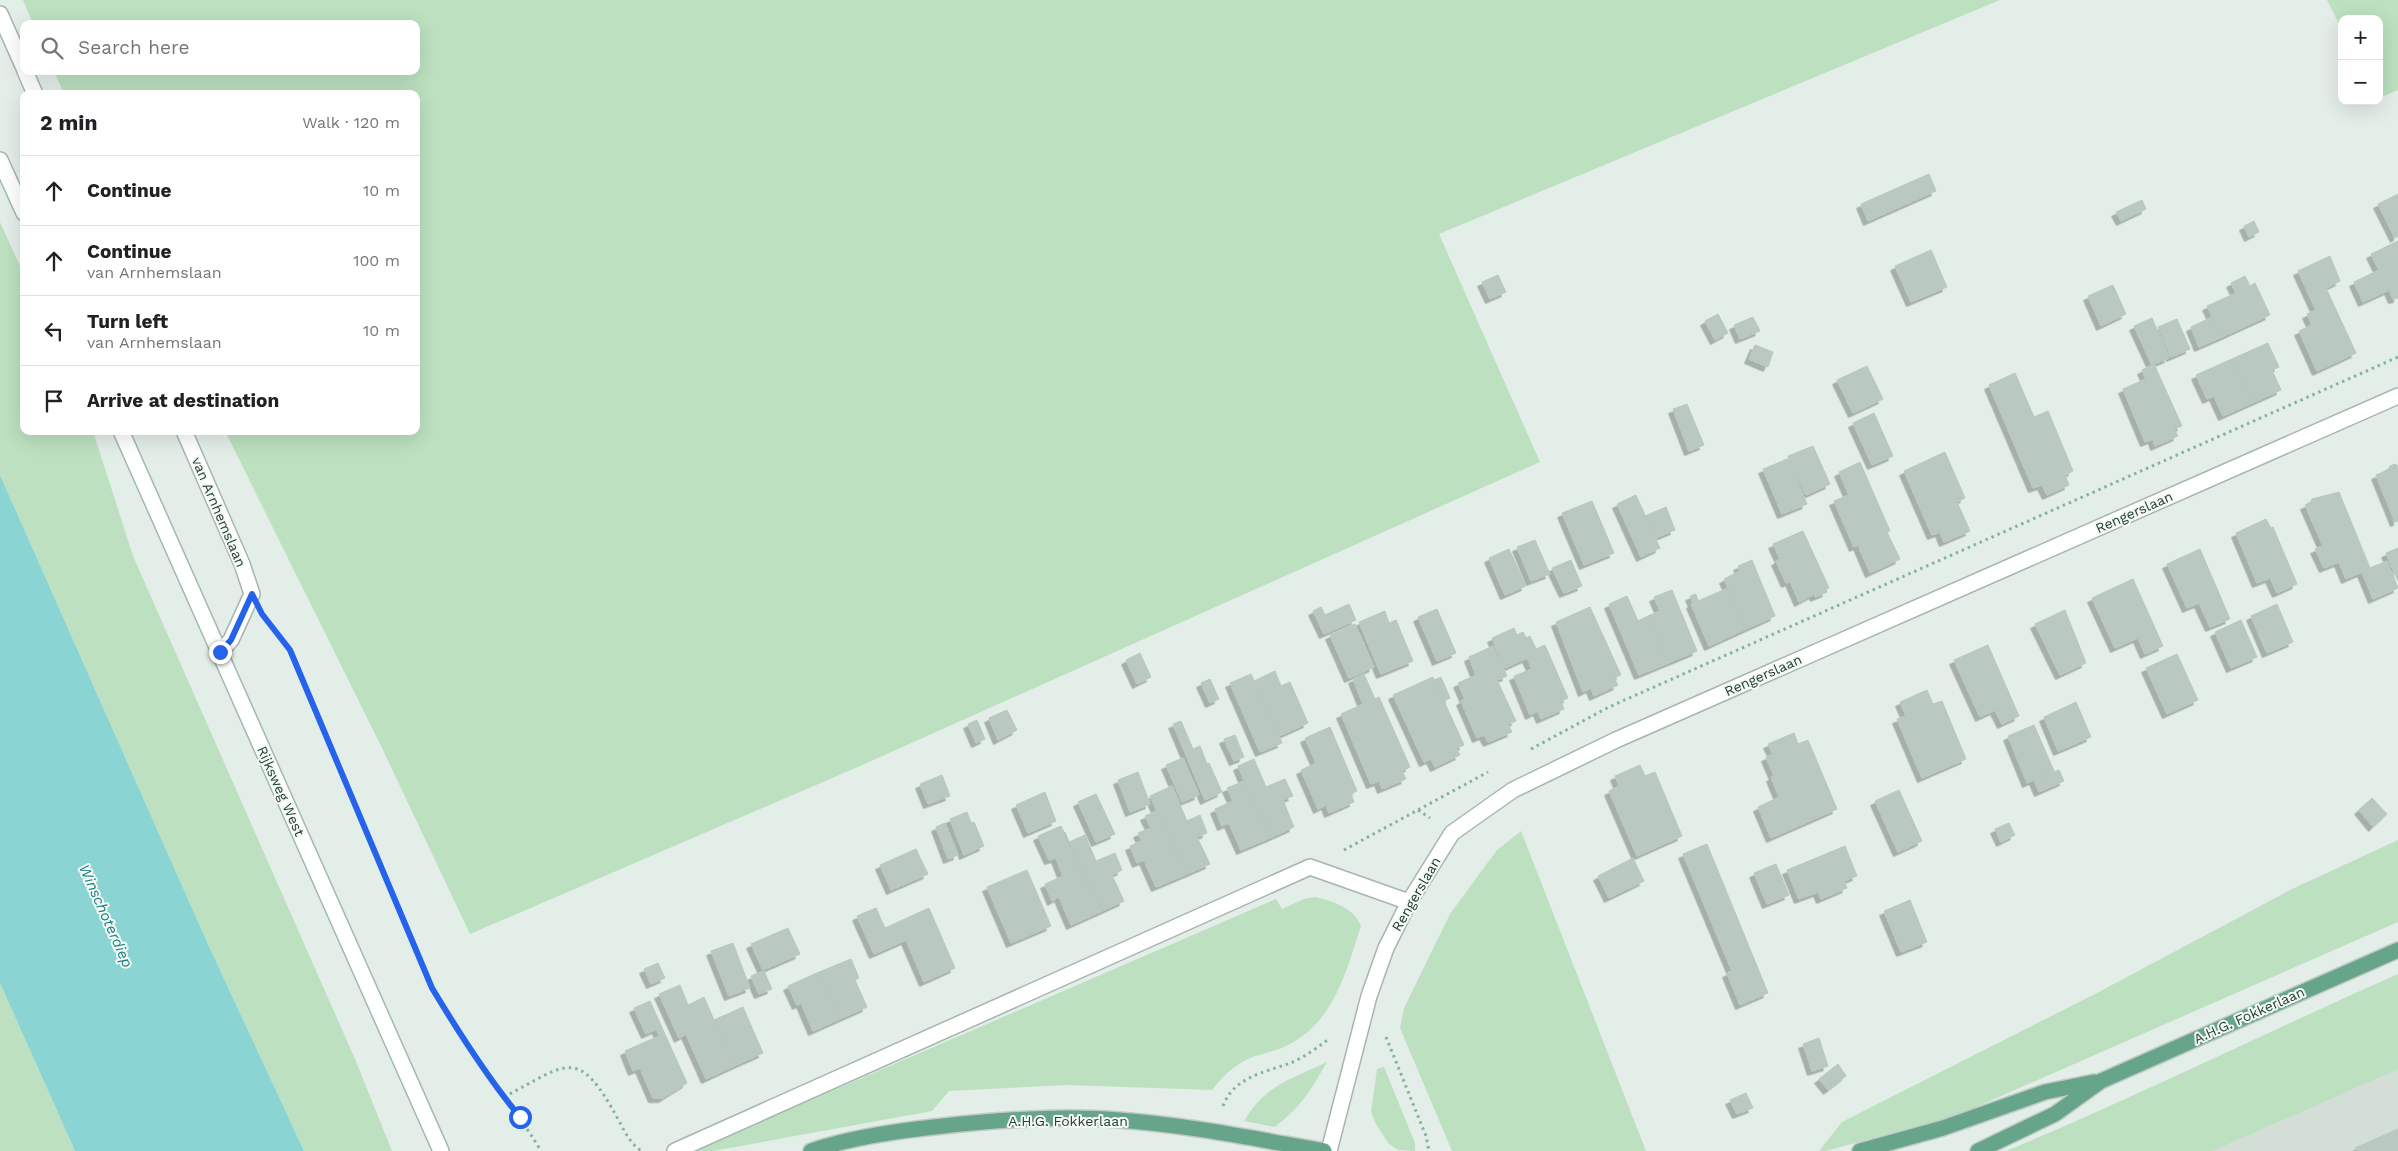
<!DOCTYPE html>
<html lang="en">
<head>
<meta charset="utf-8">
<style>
	body { margin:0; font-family:"Work Sans",sans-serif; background:#f6f6f6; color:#202124 }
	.controls { position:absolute; right:15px; top:15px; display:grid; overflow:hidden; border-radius:10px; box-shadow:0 5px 20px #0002 }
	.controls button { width:45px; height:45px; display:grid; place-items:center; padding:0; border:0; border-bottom:1px solid #e0e0e0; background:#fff; color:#202124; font:25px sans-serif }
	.stop { position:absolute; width:15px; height:15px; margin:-11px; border:4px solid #2563eb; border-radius:50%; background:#fff }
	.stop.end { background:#2563eb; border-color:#fff; box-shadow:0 1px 5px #0008 }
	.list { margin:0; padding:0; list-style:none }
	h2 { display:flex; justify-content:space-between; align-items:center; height:65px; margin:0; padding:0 20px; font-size:21px }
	h2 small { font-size:16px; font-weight:400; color:#757577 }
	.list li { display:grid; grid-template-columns:32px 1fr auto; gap:15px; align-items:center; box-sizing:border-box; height:70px; padding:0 20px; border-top:1px solid #e0e0e0 }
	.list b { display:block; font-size:19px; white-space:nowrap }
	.list p { margin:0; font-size:16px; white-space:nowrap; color:#757577 }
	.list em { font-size:16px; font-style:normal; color:#757577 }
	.icon { flex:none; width:28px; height:28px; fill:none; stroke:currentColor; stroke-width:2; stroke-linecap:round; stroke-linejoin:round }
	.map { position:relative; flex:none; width:2398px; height:1151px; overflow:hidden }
	.search { position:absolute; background:#fff; box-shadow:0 5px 20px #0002; left:20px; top:20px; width:400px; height:55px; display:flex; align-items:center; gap:12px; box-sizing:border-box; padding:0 18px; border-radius:10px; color:#757577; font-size:19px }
	.panel { position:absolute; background:#fff; box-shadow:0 5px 20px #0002; left:20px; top:90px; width:400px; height:345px; border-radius:10px }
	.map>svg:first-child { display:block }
	.built { fill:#d2ded6 }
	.green { fill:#bce0c0 }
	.water { fill:#8ad5d4 }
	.building { fill:#b9c9c0; stroke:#b6c8bd; filter:url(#shadow) }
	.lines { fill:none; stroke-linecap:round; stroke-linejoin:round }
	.street-casing { stroke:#a6b6ae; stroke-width:18 }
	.secondary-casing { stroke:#a1baae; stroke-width:18 }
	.primary-casing { stroke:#c1cac6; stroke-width:18 }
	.path { stroke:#83b39c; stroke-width:3; stroke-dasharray:2.5 4; stroke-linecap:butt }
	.street { stroke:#fff; stroke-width:15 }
	.secondary { stroke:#fff; stroke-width:15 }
	.primary { stroke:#67a58b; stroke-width:15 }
	.route { stroke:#2563eb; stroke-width:6 }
	.labels { text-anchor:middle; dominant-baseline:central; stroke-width:4; stroke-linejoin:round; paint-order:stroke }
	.street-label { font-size:14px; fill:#224033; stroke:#f5faf6 }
	.water-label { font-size:15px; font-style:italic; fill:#197f7f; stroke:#f5faf6 }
</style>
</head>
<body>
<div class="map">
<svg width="2398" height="1151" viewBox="0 0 2398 1151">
	<defs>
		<filter id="shadow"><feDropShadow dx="-4.5" dy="4.5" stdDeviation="0" flood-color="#0004"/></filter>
	</defs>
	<rect width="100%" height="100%" fill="#e4eee8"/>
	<path class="built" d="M2398,1033V1151H2088Z"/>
	<path class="green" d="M23,0H2000L1439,234L1540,462L860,766L470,934L382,748L225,431H416V94H64L54,71H416V24H33Z
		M2327,0H2398V90L2379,98V19H2342V30Z
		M0,222L24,275V431H93L133,556L355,1059L392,1151H304L207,942L0,475Z
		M1521,831L1646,1151H1452L1400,1028L1404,1008L1450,914L1497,850Z
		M2398,840V922L1960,1114L1826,1151H1819L1842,1122L2095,994L2292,889Z
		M1315,897C1333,901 1354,908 1361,926C1346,971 1335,1020 1290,1044C1278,1051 1263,1053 1250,1058C1234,1065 1223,1076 1212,1090L1067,1085L949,1091L932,1111L713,1151H693L1276,899L1282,909L1304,899Z
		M2398,974V1069L2212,1151H2006C2138,1096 2267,1032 2398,974Z
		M0,983L75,1151H0Z
		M1327,1062C1311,1090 1301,1107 1275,1127L1244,1121C1266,1084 1290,1080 1327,1062Z
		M1384,1067L1415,1143V1151L1398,1150L1389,1144L1376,1124L1371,1112L1377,1069Z"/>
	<path class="water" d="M0,475L207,942L304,1151H75L0,983Z"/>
	<path class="building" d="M1929,174L1936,191L1868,221L1861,204Z
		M2398,194V236L2395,238L2378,204Z
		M2142,200L2146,209L2121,221L2116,212Z
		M2254,221L2259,232L2249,237L2244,226Z
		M2398,241V298L2393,299L2389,290L2363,302L2354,282L2379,270L2371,254Z
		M1931,250L1947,287L1911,302L1895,266Z
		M2330,256L2340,281L2326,288L2356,353L2317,371L2299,331L2312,325L2307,314L2316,310L2298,271Z
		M1498,275L1506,292L1490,299L1482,282Z
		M2245,276L2250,286L2255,283L2270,315L2222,337L2207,306L2236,293L2231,283Z
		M2113,285L2126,314L2101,326L2088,296Z
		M1718,314L1728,333L1715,340L1705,321Z
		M1753,317L1760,331L1740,339L1734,325Z
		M2212,317L2222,337L2199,347L2191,327Z
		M2152,318L2169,358L2154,364L2182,426L2174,429L2178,436L2155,446L2153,439L2145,442L2123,389L2146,379L2142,370L2152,365L2134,326Z
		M2177,319L2190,349L2171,357L2158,327Z
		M2268,343L2279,367L2272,370L2281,390L2252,403L2232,359Z
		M1755,345L1773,352L1768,367L1749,359Z
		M2232,359L2252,403L2223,416L2214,396L2207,399L2196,375Z
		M1867,366L1883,399L1853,413L1837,380Z
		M2015,373L2034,417L2048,411L2073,471L2065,475L2069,485L2047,495L2042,485L2033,488L1989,385Z
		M1687,404L1704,445L1689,451L1673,409Z
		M1874,413L1893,456L1872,465L1853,423Z
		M1813,446L1830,484L1806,495L1788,456Z
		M1945,452L1965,498L1957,502L1970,531L1944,542L1940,532L1932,535L1904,471Z
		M1788,459L1807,504L1782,514L1763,469Z
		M1860,462L1890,531L1887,532L1900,559L1870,573L1858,545L1854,547L1834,501L1849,495L1839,472Z
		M2395,464L2398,466V521L2395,522L2376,475L2388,470L2390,466Z
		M2339,492L2370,568L2387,561L2398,588L2373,599L2362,572L2346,579L2339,562L2324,568L2315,549L2323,546L2305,505L2310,503L2312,499Z
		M1636,495L1660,548L1641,557L1617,504Z
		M1592,501L1614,553L1584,565L1562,513Z
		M1666,507L1675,530L1655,538L1645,516Z
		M2266,519L2271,528L2273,527L2297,584L2277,593L2270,578L2257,583L2236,533Z
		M1803,531L1829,588L1826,589L1827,592L1815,597L1814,594L1799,602L1790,581L1786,583L1776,561L1780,559L1773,544Z
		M1535,540L1550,574L1531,581L1517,547Z
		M2398,548V581L2386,553Z
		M1509,549L1526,586L1505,595L1489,558Z
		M2200,549L2230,619L2210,627L2199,603L2187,608L2167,564Z
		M1571,560L1582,586L1564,593L1552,568Z
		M1752,560L1775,616L1746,629L1724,579L1740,571L1738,566Z
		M2133,579L2163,646L2145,654L2138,638L2115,648L2092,598Z
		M1728,588L1746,629L1709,646L1691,604L1693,603L1690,596L1696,594L1698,601Z
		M1672,590L1697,651L1668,663L1648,616L1660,611L1654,597Z
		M1627,596L1638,621L1648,616L1668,663L1639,675L1609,604Z
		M1349,604L1356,620L1324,634L1313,611L1321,607L1325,615Z
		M2277,604L2293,642L2267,653L2251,616Z
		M1590,607L1621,675L1614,678L1618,685L1594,696L1591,688L1583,692L1556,622Z
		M1437,609L1456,653L1437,661L1418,617Z
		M2065,610L2086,663L2060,675L2035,624Z
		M1385,611L1389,623L1396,620L1413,661L1381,674L1359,622Z
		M2241,620L2257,657L2231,668L2215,632Z
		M1355,624L1374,667L1349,678L1330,635Z
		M1514,628L1517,635L1523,632L1526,638L1530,636L1536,649L1545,645L1568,698L1561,701L1564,709L1541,719L1538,711L1530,715L1514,676L1532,669L1527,658L1505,668L1492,638Z
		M1988,645L2019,716L2002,724L1995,710L1980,717L1954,660Z
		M1493,646L1507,676L1497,680L1516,721L1508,724L1512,732L1488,742L1484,735L1477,738L1461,701L1465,699L1458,683L1476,675L1469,657Z
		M1140,653L1151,677L1137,684L1126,660Z
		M2177,654L2198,700L2167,714L2146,668Z
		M1275,671L1281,686L1290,682L1308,723L1279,736L1254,681Z
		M1251,674L1282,743L1260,752L1230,683Z
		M1364,674L1375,699L1379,697L1410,767L1402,771L1406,779L1382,789L1379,781L1371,784L1341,714L1363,704L1353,679Z
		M1433,677L1464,745L1456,748L1460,755L1435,767L1431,759L1424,762L1393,695Z
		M1441,677L1450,698L1444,701L1434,680Z
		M1210,679L1219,699L1210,703L1201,683Z
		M1927,690L1933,704L1942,701L1966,759L1922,778L1897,719L1906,716L1900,702Z
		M2076,702L2091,737L2058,751L2044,717Z
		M1007,710L1017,730L998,740L989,718Z
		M977,720L985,739L976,743L968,724Z
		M1181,721L1193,749L1200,746L1207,764L1209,763L1222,792L1205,800L1173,724Z
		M2034,725L2054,771L2027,783L2008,736Z
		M1330,727L1357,791L1351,794L1354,802L1329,813L1326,805L1318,809L1301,770L1316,763L1305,738Z
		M1794,733L1798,744L1808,740L1837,809L1771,838L1758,807L1779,797L1771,777L1774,776L1766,757L1773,754L1768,744Z
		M1235,735L1244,757L1234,761L1224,739Z
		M1183,758L1199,795L1182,802L1166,765Z
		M1254,759L1266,787L1285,779L1293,796L1283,800L1294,827L1272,837L1259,809L1257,811L1238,766Z
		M1640,765L1645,776L1655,772L1682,836L1637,856L1609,791L1619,786L1615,776Z
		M2059,770L2064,781L2039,792L2034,780Z
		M1138,772L1150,804L1130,812L1118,780Z
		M942,775L950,796L928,804L920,784Z
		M1244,781L1257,811L1259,809L1272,837L1241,850L1229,823L1222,826L1215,809L1233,801L1227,788Z
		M1172,786L1187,821L1200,815L1207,833L1197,837L1210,864L1187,874L1150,796Z
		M1899,790L1922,841L1898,852L1875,801Z
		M1045,792L1056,821L1028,833L1016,805Z
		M1096,794L1115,834L1096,842L1078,802Z
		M2372,798L2387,814L2373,827L2359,810Z
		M1156,811L1187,874L1156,887L1144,860L1137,863L1130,846L1142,841L1138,833L1151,828L1145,816Z
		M967,812L971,823L974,822L984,846L964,855L950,819Z
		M945,823L958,855L948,859L936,827Z
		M2009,823L2015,835L2001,842L1995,829Z
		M1061,826L1102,911L1071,925L1059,897L1052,901L1045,884L1063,876L1056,858L1049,860L1038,836Z
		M1065,832L1069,842L1085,835L1096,861L1115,853L1122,870L1112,875L1124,901L1102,911L1089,883L1087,884L1064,833Z
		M1707,844L1768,993L1740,1005L1727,973L1732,971L1683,854Z
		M1845,846L1857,876L1844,881L1847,888L1821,899L1818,892L1799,899L1787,870Z
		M916,849L928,874L891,890L880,865Z
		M1633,858L1644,881L1609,898L1598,876Z
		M1776,864L1789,895L1767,904L1754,873Z
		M1027,870L1051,926L1011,943L987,887Z
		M1910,900L1927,942L1901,952L1884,911Z
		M876,908L885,928L929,908L955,968L924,982L906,940L874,954L857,916Z
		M788,928L800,954L763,970L751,944Z
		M733,943L750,988L729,996L711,951Z
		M851,959L859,978L855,980L867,1007L840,1019L819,972Z
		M658,963L665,978L651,984L644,969Z
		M764,971L772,989L759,994L751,976Z
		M819,972L840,1019L813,1031L801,1003L797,1005L788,986Z
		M680,985L688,1005L704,997L734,1066L706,1079L686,1034L679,1038L659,994Z
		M650,1001L687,1083L663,1098H653L640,1068L633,1071L625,1051L659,1036L657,1029L646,1034L634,1008Z
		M743,1007L763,1053L734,1066L714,1020Z
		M1819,1038L1828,1066L1812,1071L1803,1044Z
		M1838,1064L1846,1076L1828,1090L1819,1079Z
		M1746,1093L1753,1108L1737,1114L1730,1100Z
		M2398,1129V1151H2357L2355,1148Z"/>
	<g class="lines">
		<defs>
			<path id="street" d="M0,14L24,68
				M25,71L35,94
				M184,431L242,564L252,594L231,640L220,652
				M675,1151L1310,867L1409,902
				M1329,1151L1369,996L1386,948L1409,902L1452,833L1513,790L1616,740L2398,396"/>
			<path id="secondary" d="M0,160L24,213
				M121,431L441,1151"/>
			<path id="primary" d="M811,1151C846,1139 897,1131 934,1127C994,1120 1058,1115 1119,1120C1188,1125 1256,1139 1324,1151
				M1860,1151L1943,1128L2045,1092L2094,1082
				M1978,1151L2055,1114L2101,1081L2398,950"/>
		</defs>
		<use href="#street" class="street-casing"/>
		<use href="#secondary" class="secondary-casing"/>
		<use href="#primary" class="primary-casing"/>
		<path class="path" d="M269,622L290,650L432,988C454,1025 477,1063 504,1097C517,1115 530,1132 541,1151
			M1531,749L1609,707L2398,357
			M1418,810L1430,818
			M1344,850L1488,772
			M1386,1037L1426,1136L1429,1151
			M504,1097C569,1063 578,1045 619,1121C625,1132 631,1145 642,1151
			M1223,1106C1234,1076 1267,1072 1293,1062C1306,1056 1318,1047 1329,1039"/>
		<use href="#street" class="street"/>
		<use href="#secondary" class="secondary"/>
		<use href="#primary" class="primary"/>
	</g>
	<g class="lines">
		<path class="route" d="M220,652L231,640L252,594L262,614L290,650L432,988C459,1033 487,1077 520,1117"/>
	</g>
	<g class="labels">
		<g class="street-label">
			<text transform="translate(219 512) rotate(67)">van Arnhemslaan</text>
			<text transform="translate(2134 512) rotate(-24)">Rengerslaan</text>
			<text transform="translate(1763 675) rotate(-24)">Rengerslaan</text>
			<text transform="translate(281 791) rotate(66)">Rijksweg West</text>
			<text transform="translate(1416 894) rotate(-60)">Rengerslaan</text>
			<text transform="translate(2249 1015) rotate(-24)">A.H.G. Fokkerlaan</text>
			<text x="1068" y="1121">A.H.G. Fokkerlaan</text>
		</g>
		<g class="water-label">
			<text transform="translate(106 916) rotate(66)">Winschoterdiep</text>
		</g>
	</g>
</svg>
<div class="controls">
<button>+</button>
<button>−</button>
</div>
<div class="stop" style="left:520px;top:1117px"></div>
<div class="stop end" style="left:220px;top:652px"></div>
<div class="search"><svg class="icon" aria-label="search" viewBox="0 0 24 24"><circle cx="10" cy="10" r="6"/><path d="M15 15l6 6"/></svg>Search here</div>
<section class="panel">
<h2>2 min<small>Walk · 120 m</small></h2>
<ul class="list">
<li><svg class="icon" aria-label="ahead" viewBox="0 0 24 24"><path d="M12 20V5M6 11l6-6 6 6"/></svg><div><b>Continue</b></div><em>10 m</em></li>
<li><svg class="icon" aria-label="ahead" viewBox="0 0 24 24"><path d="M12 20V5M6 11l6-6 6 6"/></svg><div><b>Continue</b><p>van Arnhemslaan</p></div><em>100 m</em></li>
<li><svg class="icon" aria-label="left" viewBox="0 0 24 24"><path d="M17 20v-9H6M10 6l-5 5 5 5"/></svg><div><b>Turn left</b><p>van Arnhemslaan</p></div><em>10 m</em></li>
<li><svg class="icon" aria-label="arrive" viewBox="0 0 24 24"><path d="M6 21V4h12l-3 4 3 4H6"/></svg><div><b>Arrive at destination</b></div></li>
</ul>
</section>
</div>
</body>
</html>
